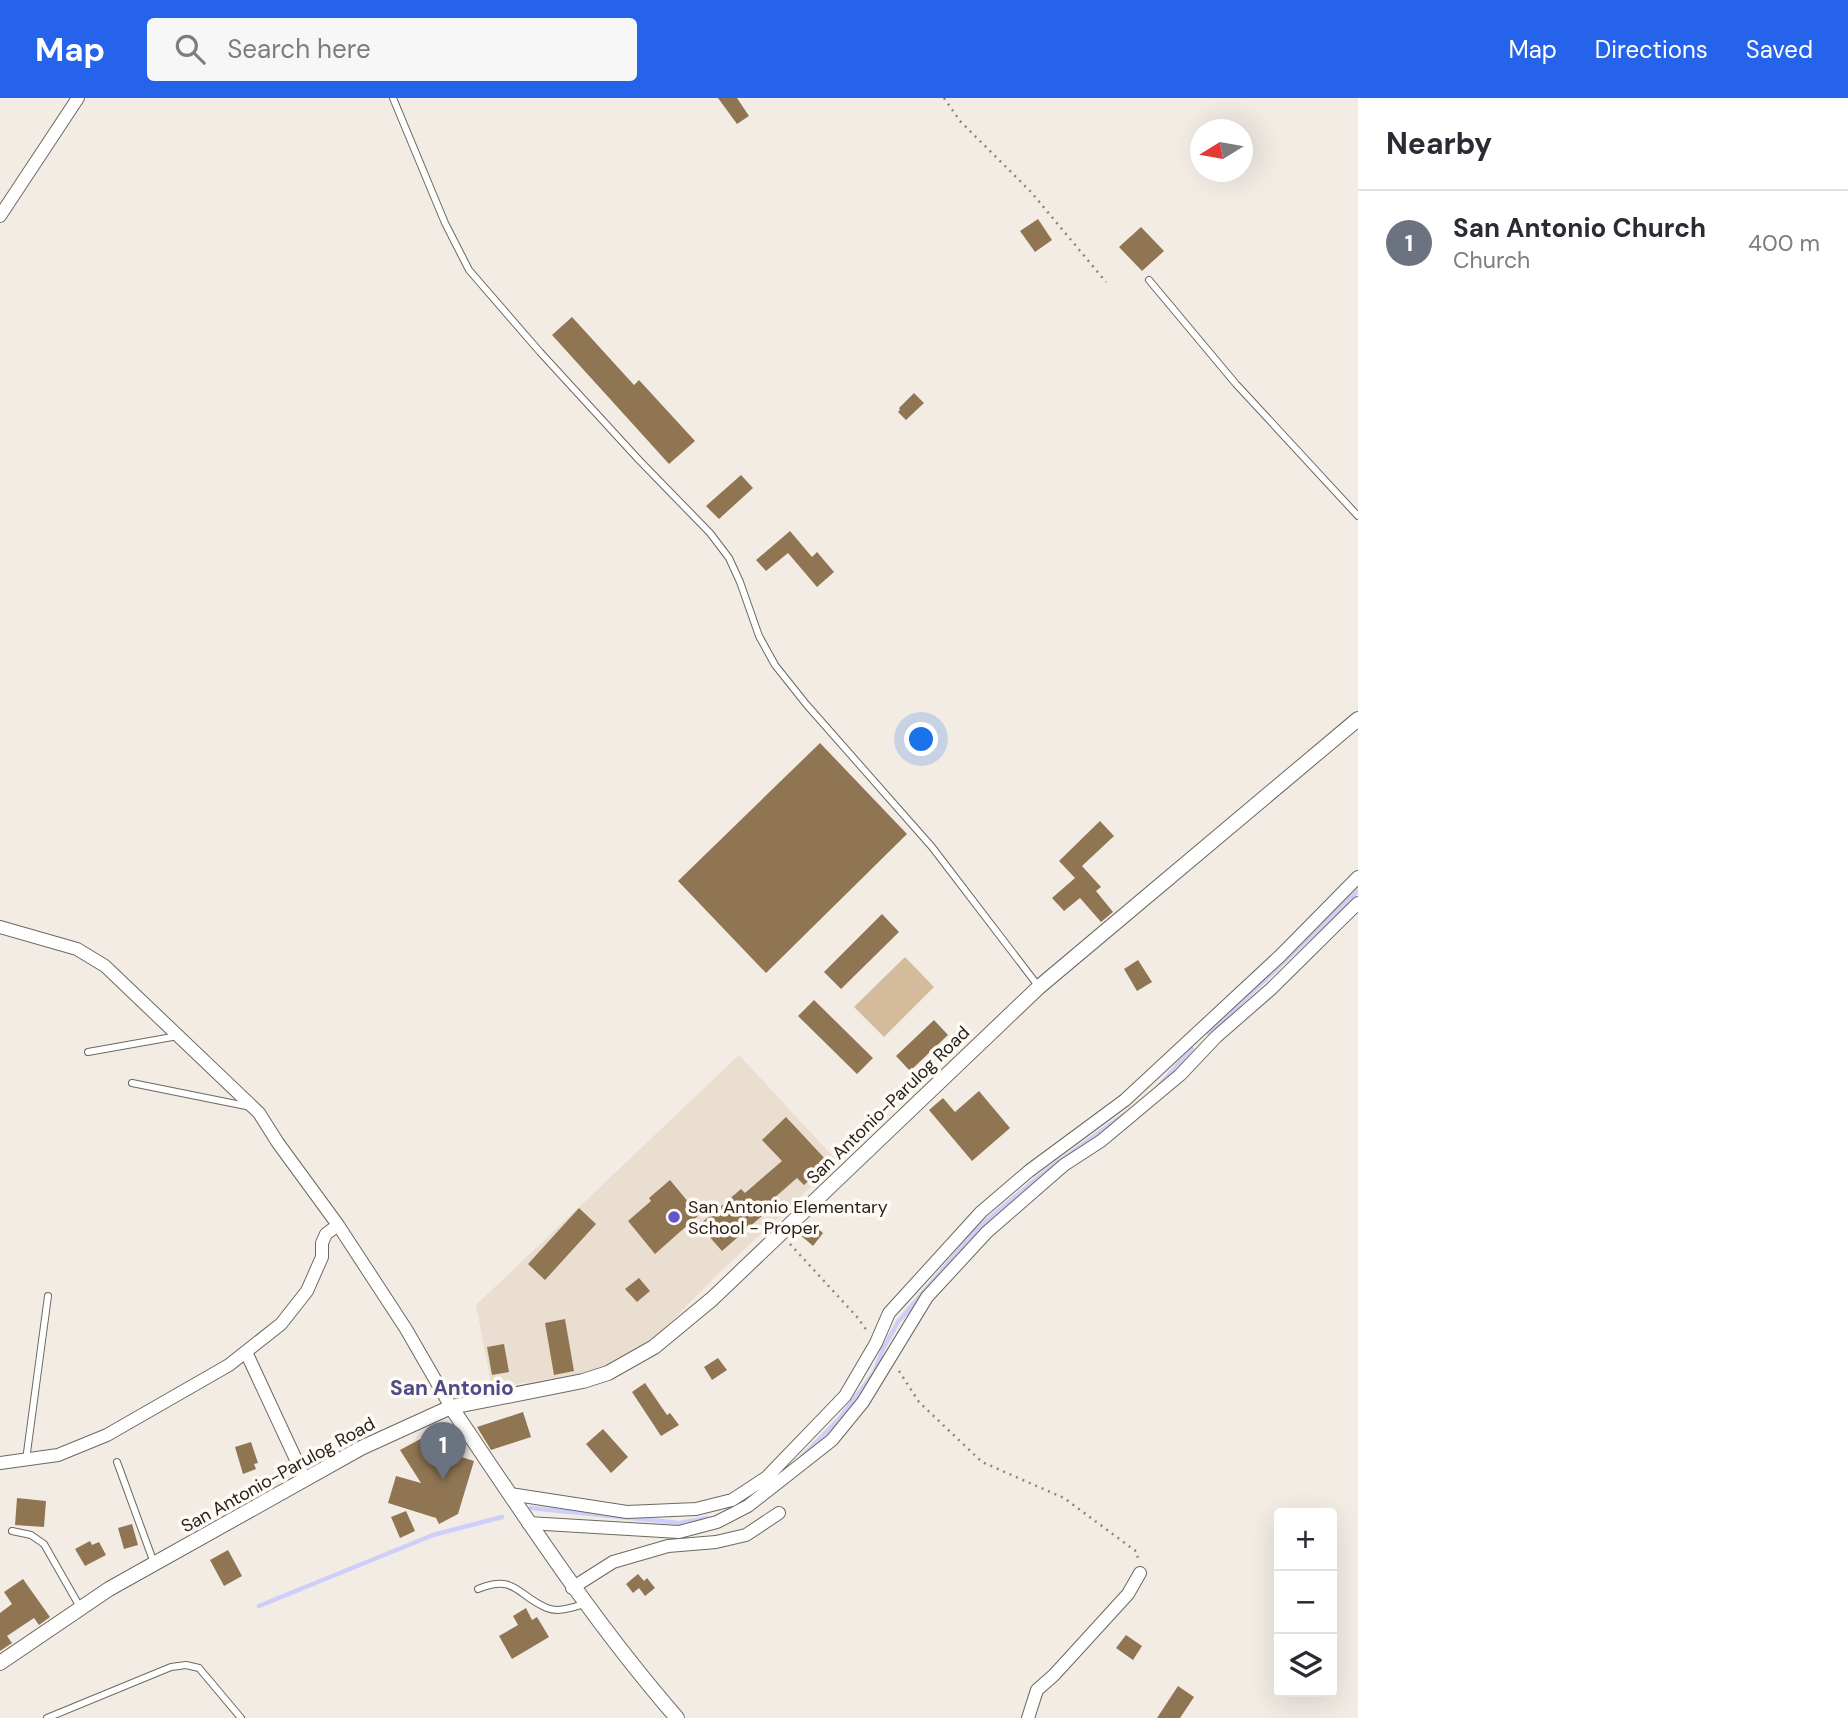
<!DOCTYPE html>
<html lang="en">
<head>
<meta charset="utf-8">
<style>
	body { margin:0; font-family:"DM Sans",sans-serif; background:#f7f7f7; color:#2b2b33 }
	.controls { position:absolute; right:21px; bottom:21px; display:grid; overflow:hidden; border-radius:7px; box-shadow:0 7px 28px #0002 }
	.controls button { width:63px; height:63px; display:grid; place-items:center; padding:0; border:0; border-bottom:2px solid #e1e1e2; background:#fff; color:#2b2b33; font:35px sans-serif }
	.compass { position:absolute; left:1190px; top:21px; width:63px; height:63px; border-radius:50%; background:#fff; box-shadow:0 7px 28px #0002; rotate:259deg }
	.you { position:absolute; left:922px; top:642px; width:24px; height:24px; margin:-18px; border:5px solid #fff; border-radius:50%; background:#1a73e8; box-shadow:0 0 0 10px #1a73e833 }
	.badge { display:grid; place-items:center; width:46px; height:46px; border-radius:50%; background:#2563eb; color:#fff; font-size:23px; font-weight:700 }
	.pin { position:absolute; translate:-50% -58px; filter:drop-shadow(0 2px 4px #0008) }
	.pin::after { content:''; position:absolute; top:37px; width:24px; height:21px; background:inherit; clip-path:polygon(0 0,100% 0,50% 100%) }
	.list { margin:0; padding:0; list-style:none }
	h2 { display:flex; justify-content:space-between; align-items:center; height:91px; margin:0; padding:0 28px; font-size:30px }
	h2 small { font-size:23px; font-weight:400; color:#7c7c81 }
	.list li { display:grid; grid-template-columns:46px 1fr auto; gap:21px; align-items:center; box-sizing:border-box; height:105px; padding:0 28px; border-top:2px solid #e1e1e2 }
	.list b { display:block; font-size:26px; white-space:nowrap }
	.list p { margin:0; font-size:23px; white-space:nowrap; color:#7c7c81 }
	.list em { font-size:23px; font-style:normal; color:#7c7c81 }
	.icon { flex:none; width:38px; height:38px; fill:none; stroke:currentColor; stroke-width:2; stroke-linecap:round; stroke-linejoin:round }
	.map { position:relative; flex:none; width:1358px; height:1620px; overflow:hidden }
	header { display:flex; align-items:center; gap:42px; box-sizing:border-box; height:98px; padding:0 35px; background:#2563eb; color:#fff }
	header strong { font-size:33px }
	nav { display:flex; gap:38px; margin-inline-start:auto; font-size:24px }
	.search { width:490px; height:63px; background:#f7f7f7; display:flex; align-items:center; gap:18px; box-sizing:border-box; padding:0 24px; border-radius:7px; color:#7c7c81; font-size:26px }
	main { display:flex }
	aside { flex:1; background:#fff }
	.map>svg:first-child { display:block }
	.built { fill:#e9ded0 }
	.green { fill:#d4bb9c }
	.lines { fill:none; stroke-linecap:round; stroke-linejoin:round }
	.stream { stroke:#cdcef9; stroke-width:4.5 }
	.building { fill:#907553 }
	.service-casing { stroke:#6d6861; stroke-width:8 }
	.minor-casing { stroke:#6d6861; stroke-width:14 }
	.tertiary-casing { stroke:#6d6861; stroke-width:16 }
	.path { stroke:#8a8580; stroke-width:2.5; stroke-dasharray:2 5; stroke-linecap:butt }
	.service { stroke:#fff; stroke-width:6 }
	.minor { stroke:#fff; stroke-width:12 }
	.tertiary { stroke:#fff; stroke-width:14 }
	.poi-dot { fill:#6355ce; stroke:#fffaf3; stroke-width:2.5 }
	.labels { text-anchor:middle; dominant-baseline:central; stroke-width:7; stroke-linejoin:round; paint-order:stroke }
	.street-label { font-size:18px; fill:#25221f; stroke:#fffaf3 }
	.poi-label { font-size:18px; fill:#25221f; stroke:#fffaf3; text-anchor:start }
	.quarter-label { font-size:21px; font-weight:bold; fill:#4e4b89; stroke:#fffaf3 }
</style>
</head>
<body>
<header>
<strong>Map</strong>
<div class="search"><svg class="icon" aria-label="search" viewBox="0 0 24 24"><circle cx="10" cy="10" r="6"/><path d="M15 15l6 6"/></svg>Search here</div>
<nav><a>Map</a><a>Directions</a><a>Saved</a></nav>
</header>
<main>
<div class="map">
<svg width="1358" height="1620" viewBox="0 0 1358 1620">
	<rect width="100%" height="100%" fill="#f3ece4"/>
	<path class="built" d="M739,957L838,1064L720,1174L653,1242L617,1264L585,1275L492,1290L476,1207Z"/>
	<path class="green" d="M905,859L934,889L884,939L854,909Z"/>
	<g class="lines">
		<path class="stream" d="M1209,935L1358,793
			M1159,988L1192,951
			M802,1359L839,1321L874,1275L883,1251L898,1224L978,1130L1046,1073L1122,1018
			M531,1410L680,1425L707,1420
			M728,1412L759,1392
			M259,1508L433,1437L502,1419"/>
	</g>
	<path class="building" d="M718,0H737L749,18L737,26Z
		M1038,121L1052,142L1035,154L1020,133Z
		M1141,129L1164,153L1142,173L1119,149Z
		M572,219L634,287L639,282L695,343L669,366L552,237Z
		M914,295L924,305L906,322L898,314L900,312L899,310Z
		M741,377L753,390L719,421L706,408Z
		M790,433L812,459L817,454L834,474L817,489L788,455L766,473L756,462Z
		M820,645L907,736L766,875L678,783Z
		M1100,723L1114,738L1082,768L1101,789L1096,793L1113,814L1101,824L1080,800L1064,813L1052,800L1075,780L1059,763Z
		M882,816L899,834L841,891L824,874Z
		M1138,862L1152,884L1137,893L1124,871Z
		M814,902L873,960L857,976L798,918Z
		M934,922L948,937L910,973L896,958Z
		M979,993L1010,1030L972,1063L929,1012L943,1000L955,1014Z
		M786,1019L828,1064L804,1087L797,1080L759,1113L763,1117L722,1153L699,1127L741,1091L745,1095L782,1063L762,1042Z
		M670,1082L699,1117L655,1156L628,1123L651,1103L649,1100Z
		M579,1110L596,1126L545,1182L528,1166Z
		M808,1123L823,1135L813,1148L798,1135Z
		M639,1180L650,1193L637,1204L625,1191Z
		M565,1221L574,1273L554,1277L545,1225Z
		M504,1246L509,1274L492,1277L487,1249Z
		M718,1260L727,1272L712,1282L704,1269Z
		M645,1285L667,1317L670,1315L679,1327L661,1338L632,1294Z
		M523,1314L531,1339L491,1352L477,1329Z
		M603,1331L628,1359L611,1375L586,1346Z
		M424,1339L443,1373L449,1355L474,1363L458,1416L439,1426L436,1420L388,1405L396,1378L421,1385L400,1352Z
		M251,1344L258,1365L254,1366L256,1371L243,1376L235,1349Z
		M17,1400L46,1403L44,1429L15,1427Z
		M406,1413L415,1433L400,1440L391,1419Z
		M132,1426L138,1447L124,1451L118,1430Z
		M90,1443L92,1447L99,1444L106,1457L85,1468L75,1451Z
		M228,1452L242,1478L224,1488L210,1462Z
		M638,1476L644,1483L647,1480L655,1490L645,1498L639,1490L633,1495L626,1486Z
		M23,1481L50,1519L39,1527L34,1520L7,1538L12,1545L0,1553V1515L12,1506L4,1494Z
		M526,1510L532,1522L537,1519L549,1539L512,1561L499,1538L518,1527L513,1518Z
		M1126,1537L1142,1548L1133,1562L1116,1550Z
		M1178,1588L1194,1599L1180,1620H1157Z"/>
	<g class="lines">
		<defs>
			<path id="service" d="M393,0L445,125L469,172L540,254L639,362L710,435L729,460L740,484L759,538L775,567L806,606L932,749L1039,889
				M1149,182L1236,286L1358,418
				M88,954L178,938
				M132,985L251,1009
				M26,1362L48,1198
				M117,1364L154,1465
				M12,1433L31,1437L44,1446L80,1509
				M478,1491C516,1476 516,1497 547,1510C559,1515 573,1509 585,1506
				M47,1620L171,1569L186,1567L199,1570L241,1620"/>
			<path id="minor" d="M0,118L78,0
				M0,829L77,851L105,868L259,1015L278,1045L338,1127L406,1231L451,1309
				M246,1254L305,1381
				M0,1365L58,1357L107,1337L229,1267L281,1226L307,1193L322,1159V1145L326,1136L338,1127
				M510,1396L627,1414L696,1411L732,1402L767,1379L845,1298L876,1245L889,1215L981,1114L1029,1073L1125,1002L1281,857L1358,779
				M528,1425L679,1434L717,1424L748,1408L832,1342L863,1304L927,1199L987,1134L1064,1067L1101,1043L1180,977L1216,939L1271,891L1358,805
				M572,1490L613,1464L668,1448L716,1444L746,1437L779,1415
				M1028,1620L1037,1592L1054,1577L1128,1496L1140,1475"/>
			<path id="tertiary" d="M451,1309C524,1417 591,1521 677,1620
				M0,1565L109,1491L361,1350L451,1309L583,1283L608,1275L654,1249L712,1201L1039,889L1358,621"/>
		</defs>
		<use href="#service" class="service-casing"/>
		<use href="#minor" class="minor-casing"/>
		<use href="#tertiary" class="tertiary-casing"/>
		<path class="path" d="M944,0L960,23L1031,94L1106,184
			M790,1146L858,1220L867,1233
			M899,1273L919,1304L982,1364L1064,1400L1137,1454L1138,1462"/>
		<use href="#service" class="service"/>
		<use href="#minor" class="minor"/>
		<use href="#tertiary" class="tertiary"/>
	</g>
	<circle class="poi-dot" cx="674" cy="1119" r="7"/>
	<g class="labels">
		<g class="street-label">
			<text transform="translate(888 1007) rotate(-44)">San Antonio-Parulog Road</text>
			<text transform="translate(278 1377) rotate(-29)">San Antonio-Parulog Road</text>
		</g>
		<g class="poi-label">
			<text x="688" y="1109">San Antonio Elementary<tspan x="688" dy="21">School - Proper</tspan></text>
		</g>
		<g class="quarter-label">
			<text x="452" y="1290">San Antonio</text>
		</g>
	</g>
</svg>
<div class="controls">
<button>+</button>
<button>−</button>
<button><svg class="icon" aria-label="layers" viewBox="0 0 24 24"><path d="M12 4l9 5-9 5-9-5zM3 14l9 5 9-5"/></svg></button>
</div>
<svg class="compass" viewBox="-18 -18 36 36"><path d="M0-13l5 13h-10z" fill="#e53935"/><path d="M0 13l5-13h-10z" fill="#7c7c81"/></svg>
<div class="you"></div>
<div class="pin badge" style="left:443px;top:1382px;background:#6b7280">1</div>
</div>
<aside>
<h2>Nearby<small></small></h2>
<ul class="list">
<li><span class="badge" style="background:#6b7280">1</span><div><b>San Antonio Church</b><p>Church</p></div><em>400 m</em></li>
</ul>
</aside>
</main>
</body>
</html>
